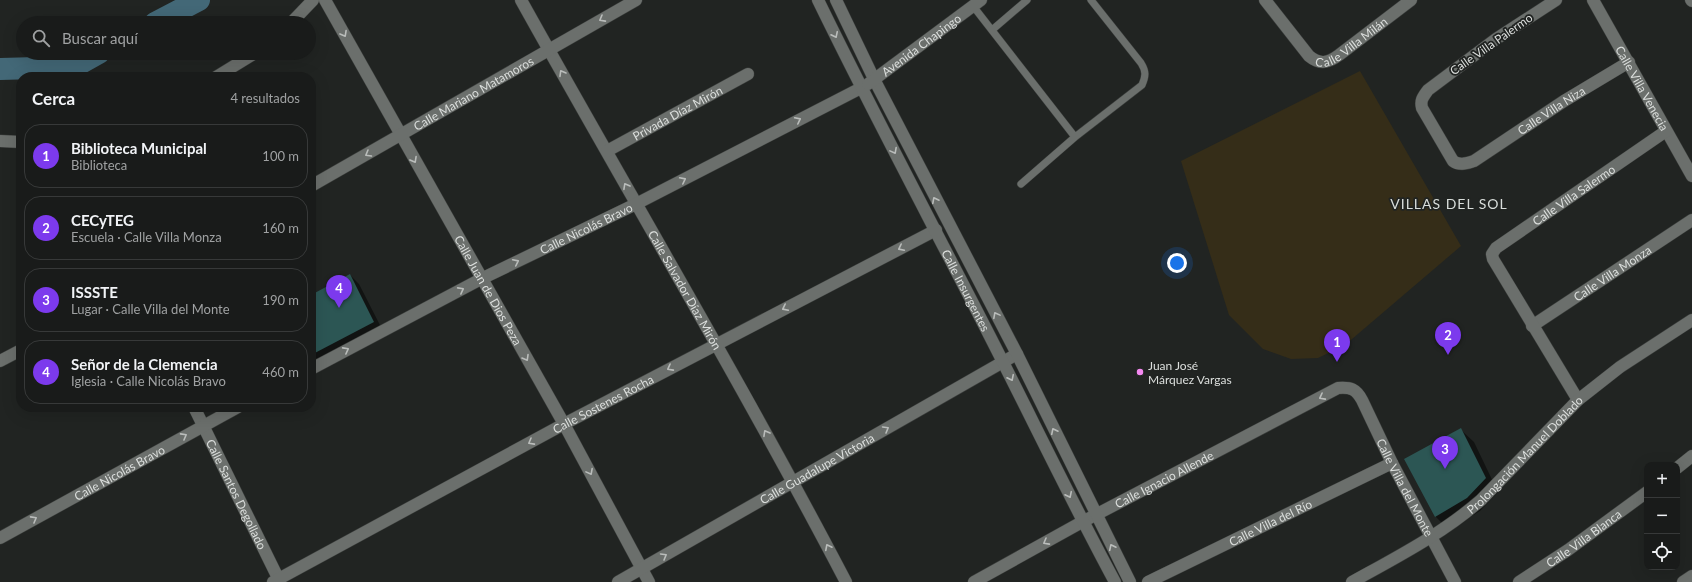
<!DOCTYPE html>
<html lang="es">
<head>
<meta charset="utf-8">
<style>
	body { margin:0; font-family:Lato,sans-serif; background:#222423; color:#f1f3f6 }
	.controls { position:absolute; right:12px; bottom:12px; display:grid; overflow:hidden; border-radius:8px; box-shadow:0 4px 16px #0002 }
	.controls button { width:36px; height:36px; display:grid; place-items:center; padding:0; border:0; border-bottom:1px solid #373939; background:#191b1a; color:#f1f3f6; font:20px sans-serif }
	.you { position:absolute; left:1177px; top:263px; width:14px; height:14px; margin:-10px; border:3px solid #fff; border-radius:50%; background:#1a73e8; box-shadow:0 0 0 6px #1a73e833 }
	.badge { display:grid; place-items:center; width:26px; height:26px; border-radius:50%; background:#7c3aed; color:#fff; font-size:13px; font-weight:700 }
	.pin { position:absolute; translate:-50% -33px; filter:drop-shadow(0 1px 2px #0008) }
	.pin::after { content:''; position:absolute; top:21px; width:14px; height:12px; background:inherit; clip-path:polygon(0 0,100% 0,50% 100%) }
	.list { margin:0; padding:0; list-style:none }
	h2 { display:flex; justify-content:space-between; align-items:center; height:52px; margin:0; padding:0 16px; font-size:17px }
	h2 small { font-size:13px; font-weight:400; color:#9fa1a2 }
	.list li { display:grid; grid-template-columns:26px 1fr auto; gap:12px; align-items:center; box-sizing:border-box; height:64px; margin:0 8px 8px; padding:0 8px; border:1px solid #373939; border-radius:16px }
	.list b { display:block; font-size:15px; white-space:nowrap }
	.list p { margin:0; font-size:13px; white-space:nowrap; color:#9fa1a2 }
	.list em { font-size:13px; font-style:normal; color:#9fa1a2 }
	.icon { flex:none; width:22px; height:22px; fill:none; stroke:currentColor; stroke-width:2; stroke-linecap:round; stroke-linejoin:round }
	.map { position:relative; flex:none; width:1692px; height:582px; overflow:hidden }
	.search { position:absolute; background:#191b1a; box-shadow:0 4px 16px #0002; left:16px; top:16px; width:300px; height:44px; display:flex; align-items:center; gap:10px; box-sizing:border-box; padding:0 14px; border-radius:22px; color:#9fa1a2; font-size:15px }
	.panel { position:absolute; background:#191b1a; box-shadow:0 4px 16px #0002; left:16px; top:72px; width:300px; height:340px; border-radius:16px }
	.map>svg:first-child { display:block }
	.green { fill:#352d18 }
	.shadow { fill:#0007 }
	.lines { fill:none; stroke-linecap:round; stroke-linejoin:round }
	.river { stroke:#436877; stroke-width:22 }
	.building { fill:#2c5654 }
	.lane-casing { stroke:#3c3f3d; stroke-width:8 }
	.street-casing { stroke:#3c3f3d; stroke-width:13 }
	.secondary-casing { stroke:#3c3f3d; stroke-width:13 }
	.lane { stroke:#6b6f6c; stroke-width:7 }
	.street { stroke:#6b6f6c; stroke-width:12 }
	.secondary { stroke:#6b6f6c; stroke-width:12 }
	.oneway { stroke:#babdbb }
	.poi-dot { fill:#f489f0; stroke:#212422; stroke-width:1.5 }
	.labels { text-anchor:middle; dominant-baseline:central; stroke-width:3.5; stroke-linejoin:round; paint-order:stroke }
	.street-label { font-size:12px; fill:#dcdfdd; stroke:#212422 }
	.poi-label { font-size:12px; fill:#dcdfdd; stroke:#212422; text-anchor:start }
	.quarter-label { font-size:14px; letter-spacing:1px; fill:#d8ddda; stroke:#212422 }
</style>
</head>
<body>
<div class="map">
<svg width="1692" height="582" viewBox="0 0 1692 582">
	<rect width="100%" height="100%" fill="#212422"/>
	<path class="green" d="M1360,71L1461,246L1345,345L1318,358L1291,359L1263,349L1229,315L1181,161Z"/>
	<path class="shadow" d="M350,275L359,284L383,331L311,369V296Z
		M1460,429L1474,442L1498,492L1480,511L1449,530L1436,517L1405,460Z"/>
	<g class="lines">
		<path class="river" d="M155,23L199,0
			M0,69L74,67L99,53"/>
	</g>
	<path class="building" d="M350,274L374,322L311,355V295Z
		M1461,428L1486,478L1467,498L1435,517L1404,459Z"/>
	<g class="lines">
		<defs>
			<path id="lane" d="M973,6L1075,137
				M992,30L1027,0
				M1021,184L1075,137L1142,85C1146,76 1146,71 1141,63L1091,0"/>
			<g id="street">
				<path id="s1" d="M325,0L564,424L649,582"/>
				<path id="s2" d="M521,0C629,194 743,385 846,582"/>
				<path id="s3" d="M1265,0L1309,56C1320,65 1328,63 1339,55L1411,0"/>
				<path id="s4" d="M1556,0L1496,39L1428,90C1423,97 1420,100 1422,108L1453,161C1460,166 1467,163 1474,161L1564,101L1629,62"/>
				<path id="s5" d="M1593,0L1692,176"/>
				<path d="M1691,0L1692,1"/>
				<path id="s6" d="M607,151L748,74"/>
				<path id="s7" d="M311,186L636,0"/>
				<path id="s8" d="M1532,326L1692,220"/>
				<path d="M0,361L21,350"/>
				<path id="s9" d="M311,369L481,279L636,204L861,88"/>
				<path id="s10" d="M1578,400L1493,259L1492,254L1496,248L1666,131"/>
				<path id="s11" d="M194,407L280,582"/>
				<path d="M1677,468L1692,456"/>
				<path id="s12" d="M0,538L238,407"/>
				<path id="s13" d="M273,582L564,424L936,230"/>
				<path id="s14" d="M618,582L1017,354"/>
				<path id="s15" d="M974,582L1082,522L1338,388C1351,387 1356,389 1362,400L1392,463L1455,582"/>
				<path id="s16" d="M1148,582L1392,463"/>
				<path id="s17" d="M1352,582C1397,557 1442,534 1481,500L1578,400L1620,367L1692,320"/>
				<path id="s18" d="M1519,582L1568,550L1647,492"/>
				<path d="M1683,582L1692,576"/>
			</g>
			<g id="secondary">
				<path id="s19" d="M818,0C870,107 926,212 981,319C1026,406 1068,495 1115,582"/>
				<path d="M836,0L875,81L1017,354L1130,582"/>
				<path d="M291,23L313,0"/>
				<path d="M216,77L255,53"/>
				<path id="s20" d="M868,84L981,0"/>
				<path d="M0,141L21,142"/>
			</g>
		</defs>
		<use href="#lane" class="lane-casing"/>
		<use href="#street" class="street-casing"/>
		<use href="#secondary" class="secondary-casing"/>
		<use href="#lane" class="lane"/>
		<use href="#street" class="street"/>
		<use href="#secondary" class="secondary"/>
	</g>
	<defs><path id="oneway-chevron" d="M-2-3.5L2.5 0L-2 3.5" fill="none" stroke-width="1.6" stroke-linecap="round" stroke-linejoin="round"/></defs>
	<g class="oneway">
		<use href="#oneway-chevron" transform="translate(602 19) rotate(151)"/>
		<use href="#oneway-chevron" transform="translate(344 34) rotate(61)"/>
		<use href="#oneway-chevron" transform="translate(835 35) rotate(64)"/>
		<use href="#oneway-chevron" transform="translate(562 73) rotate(-120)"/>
		<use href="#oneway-chevron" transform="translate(798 120) rotate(-27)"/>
		<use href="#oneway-chevron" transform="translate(894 151) rotate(62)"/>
		<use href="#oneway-chevron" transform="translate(368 154) rotate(150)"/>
		<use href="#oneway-chevron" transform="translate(414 160) rotate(61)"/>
		<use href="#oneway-chevron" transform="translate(683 180) rotate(-27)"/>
		<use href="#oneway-chevron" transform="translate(626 186) rotate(-119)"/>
		<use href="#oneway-chevron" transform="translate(935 200) rotate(-117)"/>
		<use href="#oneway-chevron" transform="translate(901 248) rotate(153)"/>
		<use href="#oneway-chevron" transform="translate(516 262) rotate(-26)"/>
		<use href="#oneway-chevron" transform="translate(461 290) rotate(-28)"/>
		<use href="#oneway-chevron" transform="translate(785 308) rotate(153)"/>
		<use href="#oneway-chevron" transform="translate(996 315) rotate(-118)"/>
		<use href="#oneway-chevron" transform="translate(346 350) rotate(-28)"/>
		<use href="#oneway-chevron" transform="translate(526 358) rotate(60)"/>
		<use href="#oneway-chevron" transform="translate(670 368) rotate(152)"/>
		<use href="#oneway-chevron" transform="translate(1011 378) rotate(64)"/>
		<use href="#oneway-chevron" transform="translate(1322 397) rotate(152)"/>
		<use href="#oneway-chevron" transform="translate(886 429) rotate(-30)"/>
		<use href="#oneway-chevron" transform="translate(1054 431) rotate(-116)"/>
		<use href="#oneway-chevron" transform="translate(766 433) rotate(-119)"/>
		<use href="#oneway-chevron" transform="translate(184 436) rotate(-29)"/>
		<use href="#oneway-chevron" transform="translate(531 442) rotate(151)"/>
		<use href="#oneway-chevron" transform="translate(590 472) rotate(62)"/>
		<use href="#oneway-chevron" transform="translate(1069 495) rotate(64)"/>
		<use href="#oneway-chevron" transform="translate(34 519) rotate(-29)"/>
		<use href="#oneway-chevron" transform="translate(1046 542) rotate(151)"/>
		<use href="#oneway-chevron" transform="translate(828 547) rotate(-117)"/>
		<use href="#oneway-chevron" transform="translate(1112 547) rotate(-116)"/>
		<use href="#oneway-chevron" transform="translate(664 556) rotate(-30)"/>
	</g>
	<circle class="poi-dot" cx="1140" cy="372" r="4"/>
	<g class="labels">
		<g class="street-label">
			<text stroke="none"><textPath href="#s3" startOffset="121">Calle Villa Milán</textPath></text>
			<text transform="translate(1491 44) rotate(-35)">Calle Villa Palermo</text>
			<text stroke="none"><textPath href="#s20" startOffset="66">Avenida Chapingo</textPath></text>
			<text stroke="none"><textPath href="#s5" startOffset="101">Calle Villa Venecia</textPath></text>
			<text stroke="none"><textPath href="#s7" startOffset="187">Calle Mariano Matamoros</textPath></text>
			<text stroke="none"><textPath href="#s4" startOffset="352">Calle Villa Niza</textPath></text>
			<text stroke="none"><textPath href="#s6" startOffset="80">Privada Díaz Mirón</textPath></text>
			<text stroke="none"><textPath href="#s10" startOffset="271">Calle Villa Salermo</textPath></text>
			<text stroke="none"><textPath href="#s9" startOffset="309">Calle Nicolás Bravo</textPath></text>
			<text stroke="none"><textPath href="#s8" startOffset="96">Calle Villa Monza</textPath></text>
			<text stroke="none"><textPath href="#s2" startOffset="333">Calle Salvador Díaz Mirón</textPath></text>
			<text stroke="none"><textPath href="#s1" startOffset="333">Calle Juan de Dios Peza</textPath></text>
			<text stroke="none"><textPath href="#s19" startOffset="326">Calle Insurgentes</textPath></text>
			<text stroke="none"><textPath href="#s13" startOffset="375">Calle Sostenes Rocha</textPath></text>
			<text stroke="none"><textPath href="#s17" startOffset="216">Prolongación Manuel Doblado</textPath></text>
			<text stroke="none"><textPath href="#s14" startOffset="229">Calle Guadalupe Victoria</textPath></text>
			<text stroke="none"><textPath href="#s12" startOffset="136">Calle Nicolás Bravo</textPath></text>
			<text stroke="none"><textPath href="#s15" startOffset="216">Calle Ignacio Allende</textPath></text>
			<text stroke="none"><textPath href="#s15" startOffset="539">Calle Villa del Monte</textPath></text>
			<text stroke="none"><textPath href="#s11" startOffset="97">Calle Santos Degollado</textPath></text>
			<text stroke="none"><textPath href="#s16" startOffset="136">Calle Villa del Río</textPath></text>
			<text stroke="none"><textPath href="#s18" startOffset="78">Calle Villa Blanca</textPath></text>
		</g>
		<g class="poi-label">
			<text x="1148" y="365">Juan José<tspan x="1148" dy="14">Márquez Vargas</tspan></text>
		</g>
		<g class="quarter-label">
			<text x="1449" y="203">VILLAS DEL SOL</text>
		</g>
	</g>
</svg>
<div class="controls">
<button>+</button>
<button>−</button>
<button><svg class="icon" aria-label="locate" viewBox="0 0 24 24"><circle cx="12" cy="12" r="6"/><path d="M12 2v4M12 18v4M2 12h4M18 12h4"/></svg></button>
</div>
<div class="you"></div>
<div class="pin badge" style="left:1337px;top:362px">1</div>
<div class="pin badge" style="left:1448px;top:355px">2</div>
<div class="pin badge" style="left:1445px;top:469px">3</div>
<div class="pin badge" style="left:339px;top:308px">4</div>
<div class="search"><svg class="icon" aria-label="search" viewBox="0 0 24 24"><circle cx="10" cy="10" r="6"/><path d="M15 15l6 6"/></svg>Buscar aquí</div>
<section class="panel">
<h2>Cerca<small>4 resultados</small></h2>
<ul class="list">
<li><span class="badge">1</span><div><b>Biblioteca Municipal</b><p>Biblioteca</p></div><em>100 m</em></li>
<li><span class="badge">2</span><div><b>CECyTEG</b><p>Escuela · Calle Villa Monza</p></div><em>160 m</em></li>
<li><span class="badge">3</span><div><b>ISSSTE</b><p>Lugar · Calle Villa del Monte</p></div><em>190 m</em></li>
<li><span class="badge">4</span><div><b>Señor de la Clemencia</b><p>Iglesia · Calle Nicolás Bravo</p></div><em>460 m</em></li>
</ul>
</section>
</div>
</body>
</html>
